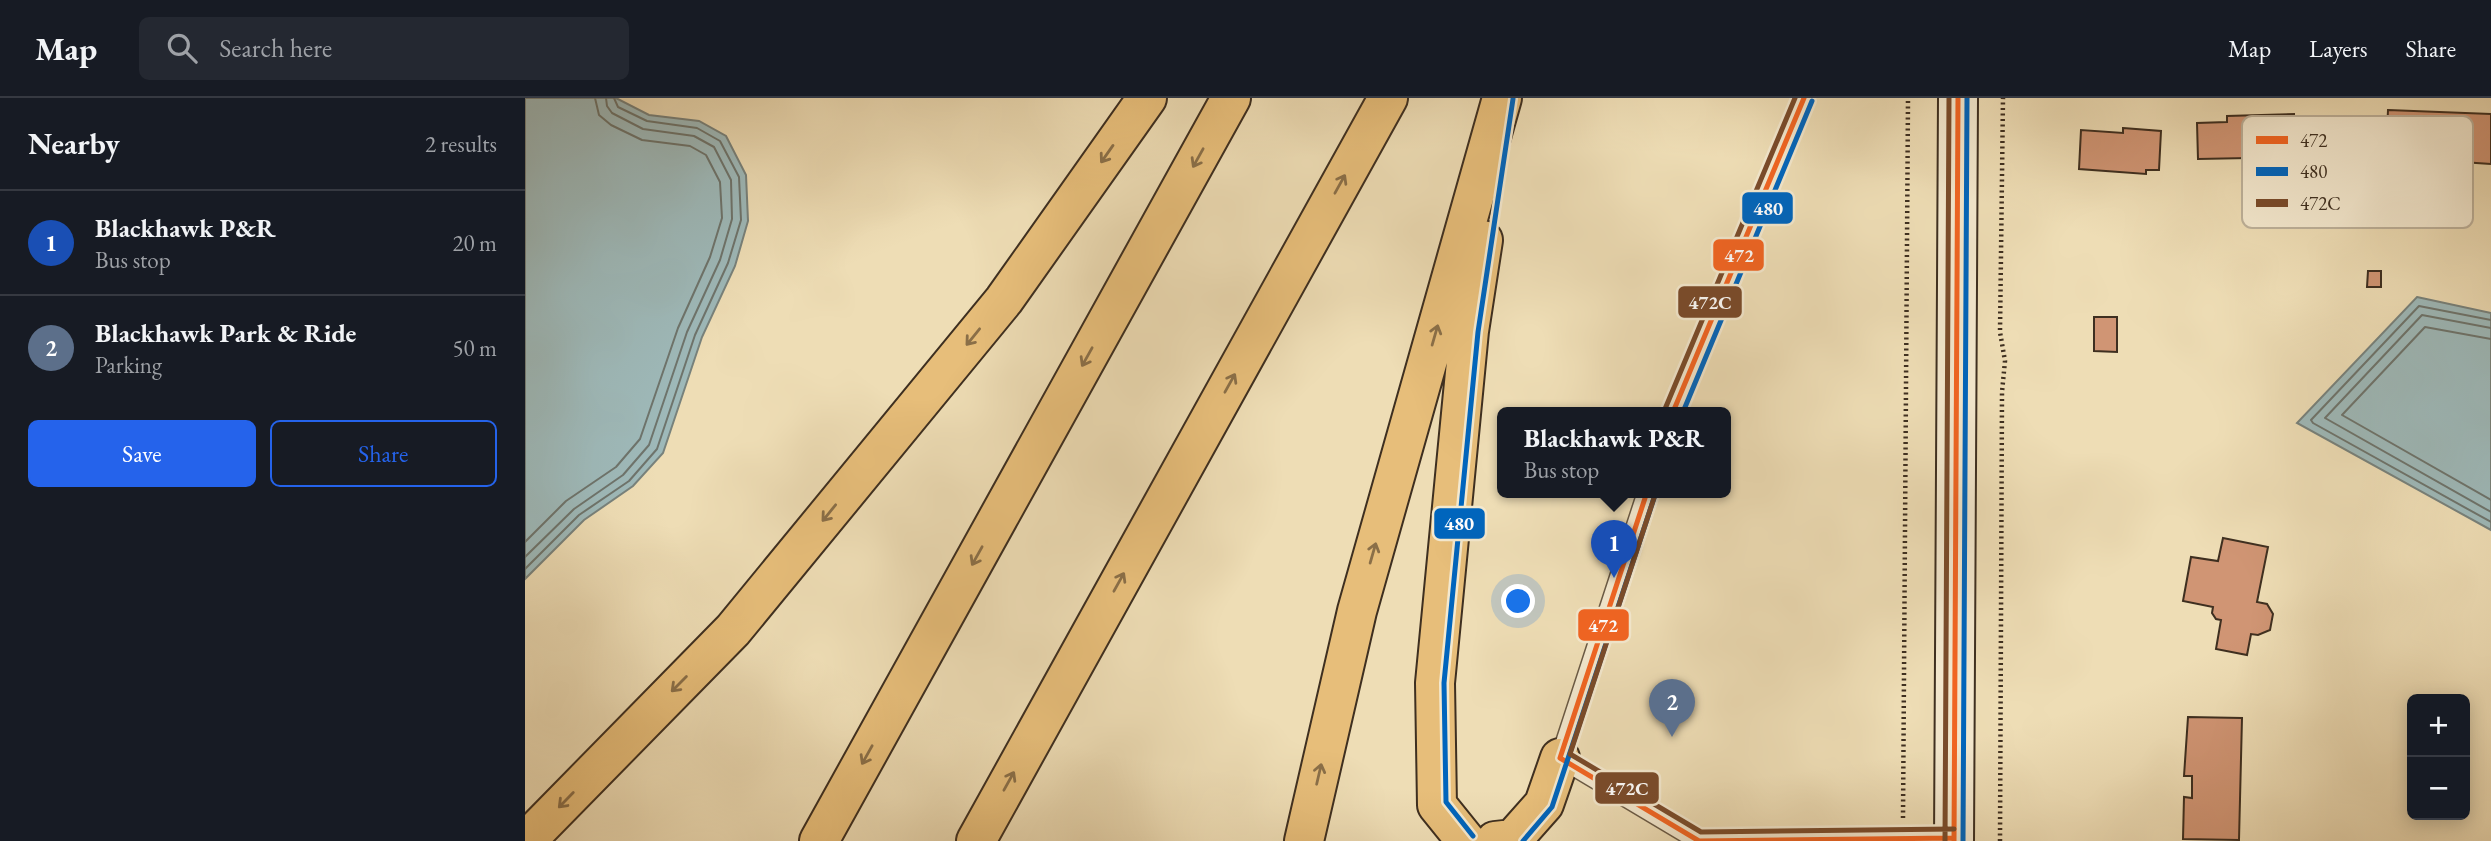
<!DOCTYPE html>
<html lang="en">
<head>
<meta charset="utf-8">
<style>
	body { margin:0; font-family:"EB Garamond",serif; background:#242831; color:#f1f3f6 }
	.controls { position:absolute; right:21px; bottom:21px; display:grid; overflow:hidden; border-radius:10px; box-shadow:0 4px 18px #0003 }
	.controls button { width:63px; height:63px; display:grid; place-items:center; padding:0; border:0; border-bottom:2px solid #363941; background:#171b24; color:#f1f3f6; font:35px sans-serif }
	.you { position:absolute; left:994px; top:504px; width:24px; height:24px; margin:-18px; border:5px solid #fff; border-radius:50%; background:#1a73e8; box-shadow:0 0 0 10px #1a73e833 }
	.badge { display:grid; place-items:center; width:46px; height:46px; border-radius:50%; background:#2563eb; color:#fff; font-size:23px; font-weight:700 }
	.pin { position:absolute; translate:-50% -58px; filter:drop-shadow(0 2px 4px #0008) }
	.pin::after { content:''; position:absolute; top:37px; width:24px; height:21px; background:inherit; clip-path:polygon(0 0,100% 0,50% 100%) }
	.popup { position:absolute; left:972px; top:309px; width:234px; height:91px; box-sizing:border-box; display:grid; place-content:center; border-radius:10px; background:#171b24; filter:drop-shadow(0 2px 5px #0005); font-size:23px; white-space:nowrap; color:#9ea1a6 }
	.popup b { font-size:26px; color:#f1f3f6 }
	.popup::after { content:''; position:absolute; left:50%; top:100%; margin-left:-14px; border:14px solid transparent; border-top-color:#171b24 }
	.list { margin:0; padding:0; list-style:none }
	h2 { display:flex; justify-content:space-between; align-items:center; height:91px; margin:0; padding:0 28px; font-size:30px }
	h2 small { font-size:23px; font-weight:400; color:#9ea1a6 }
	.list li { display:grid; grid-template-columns:46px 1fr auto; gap:21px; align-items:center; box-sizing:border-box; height:105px; padding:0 28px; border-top:2px solid #363941 }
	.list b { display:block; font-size:26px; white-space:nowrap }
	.list p { margin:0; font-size:23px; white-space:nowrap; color:#9ea1a6 }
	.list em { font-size:23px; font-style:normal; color:#9ea1a6 }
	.actions { display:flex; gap:14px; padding:21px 28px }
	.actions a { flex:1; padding:16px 0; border:2px solid #2563eb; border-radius:10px; text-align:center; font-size:24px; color:#2563eb }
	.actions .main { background:#2563eb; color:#fff }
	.icon { flex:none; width:38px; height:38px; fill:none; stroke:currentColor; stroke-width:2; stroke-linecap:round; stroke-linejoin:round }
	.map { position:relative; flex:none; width:1966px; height:743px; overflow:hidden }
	header { display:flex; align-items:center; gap:42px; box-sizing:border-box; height:98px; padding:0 35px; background:#171b24; border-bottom:2px solid #363941 }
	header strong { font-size:33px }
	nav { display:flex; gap:38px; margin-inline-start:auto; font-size:24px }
	.search { width:490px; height:63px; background:#242831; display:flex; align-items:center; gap:18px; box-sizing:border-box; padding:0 24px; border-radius:10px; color:#9ea1a6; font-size:26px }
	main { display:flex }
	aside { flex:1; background:#171b24 }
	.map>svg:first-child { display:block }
	.water { fill:#9eb9b9; stroke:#78827c; stroke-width:2 }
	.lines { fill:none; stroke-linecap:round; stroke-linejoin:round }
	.shore { stroke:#6e746c; stroke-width:2 }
	.building { fill:#d09574; stroke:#3e2f20; stroke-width:2 }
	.lane-casing { stroke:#6a5a45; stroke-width:21 }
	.secondary-casing { stroke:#3e2f20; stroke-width:42 }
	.highway-casing { stroke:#3e2f20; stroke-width:42 }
	.path { stroke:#3e2f20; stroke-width:4.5; stroke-dasharray:2 3.5; stroke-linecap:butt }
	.lane { stroke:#f4e9cf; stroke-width:18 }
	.secondary { stroke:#f4e9cf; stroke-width:38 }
	.highway { stroke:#e7be7a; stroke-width:38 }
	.bus-1-casing { stroke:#f4e9cf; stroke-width:10 }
	.bus-2-casing { stroke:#f4e9cf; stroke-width:10 }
	.bus-3-casing { stroke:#f4e9cf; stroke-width:10 }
	.bus-1 { stroke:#f26522; stroke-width:5 }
	.bus-2 { stroke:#0065bd; stroke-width:5 }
	.bus-3 { stroke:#7a4b2a; stroke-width:5 }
	.oneway { stroke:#8a6f48 }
	.key { fill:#f4e9cf; stroke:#bdb19a; stroke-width:2 }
	.key-label { font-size:19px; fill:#3e2f20 }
	.line-badge { stroke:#f4e9cf; stroke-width:2.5 }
	.badge-label { font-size:19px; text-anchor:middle; font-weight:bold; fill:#fff }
</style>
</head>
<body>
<header>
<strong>Map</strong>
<div class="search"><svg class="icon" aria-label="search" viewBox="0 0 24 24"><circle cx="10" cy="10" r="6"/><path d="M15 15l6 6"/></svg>Search here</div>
<nav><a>Map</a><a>Layers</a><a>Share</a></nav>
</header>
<main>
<aside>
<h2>Nearby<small>2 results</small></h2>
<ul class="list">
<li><span class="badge" style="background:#1a4fb4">1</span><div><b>Blackhawk P&amp;R</b><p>Bus stop</p></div><em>20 m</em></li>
<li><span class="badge" style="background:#5c6f8a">2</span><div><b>Blackhawk Park &amp; Ride</b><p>Parking</p></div><em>50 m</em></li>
</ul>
<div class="actions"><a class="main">Save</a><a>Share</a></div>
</aside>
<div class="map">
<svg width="1966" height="743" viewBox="0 0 1966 743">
	<rect width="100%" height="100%" fill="#eeddb5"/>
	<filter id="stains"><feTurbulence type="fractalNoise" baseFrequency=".00286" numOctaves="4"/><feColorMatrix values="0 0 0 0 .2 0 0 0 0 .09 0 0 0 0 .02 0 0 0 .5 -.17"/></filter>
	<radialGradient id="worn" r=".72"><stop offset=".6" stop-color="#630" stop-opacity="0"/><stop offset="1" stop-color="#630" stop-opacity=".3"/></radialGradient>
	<path class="water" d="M0,0H91L124,17L174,23L201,38L221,77L223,123L210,168L177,239L138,355L108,388L59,422L0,481Z
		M1892,199L1966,215V432L1772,325Z"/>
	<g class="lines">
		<path class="shore" d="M1966,222L1894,208L1786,322L1788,325L1966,424
			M1966,230L1897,217L1800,320L1966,414
			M1966,241L1900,229L1817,317L1966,402
			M0,444L41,403L91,369L115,341L153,230L185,159L197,120L195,84L181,57L165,48L117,42L86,27L74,17L70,0
			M0,459L49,411L98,377L124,347L162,234L195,162L207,121L206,82L189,49L169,38L118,31L87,15L82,8L81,0
			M0,471L54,417L104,383L132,351L170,237L203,165L216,122L214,79L195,43L172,30L122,23L93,9L89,0"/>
	</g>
	<path class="building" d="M1863,12L1966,16V66L1937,64V57L1861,54Z
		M1769,16L1770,59L1673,61L1672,25L1702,24V18Z
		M1598,30L1636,33L1634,72H1621V76L1554,71L1556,32L1598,35Z
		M1843,173H1856V189H1842Z
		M1569,219H1592V254L1569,253Z
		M1698,440L1743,449L1732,504L1742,506L1748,516L1745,532L1733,537L1726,536L1722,557L1691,551L1696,522L1691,521L1687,515L1688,509L1658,503L1666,459L1693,463Z
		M1663,619L1717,620L1714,742L1658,741L1659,699L1667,700V678H1659Z"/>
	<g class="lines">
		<defs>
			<path id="lane" d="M1148,314L1279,0
				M1122,394L1035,660L1174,743L1429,740"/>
			<path id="secondary" d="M1429,743L1433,0"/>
			<path id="highway" d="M1,743L208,532L479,202L622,0
				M294,743L706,0
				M451,743L863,0
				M779,743L832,513L977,0
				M941,743L912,707L910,585L944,233L958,142
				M970,743L988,741L1019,706L1035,660"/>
		</defs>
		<use href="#lane" class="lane-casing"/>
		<use href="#secondary" class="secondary-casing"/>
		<use href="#highway" class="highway-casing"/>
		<path class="path" d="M1378,720L1383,0
			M1475,743L1477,294L1480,263L1475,234L1478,0"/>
		<use href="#lane" class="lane"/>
		<use href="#secondary" class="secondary"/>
		<use href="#highway" class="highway"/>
		<defs>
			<path id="bus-1" d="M1148,314L1279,0
				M1035,660L1174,743L1429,740
				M1035,660L1122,394
				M1429,743L1433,0"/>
			<path id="bus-2" d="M1158,314L1287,3
				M948,738L921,704L919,585L953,234L988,1
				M998,743L1027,709L1130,397
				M1438,743L1442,0"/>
			<path id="bus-3" d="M1140,311L1270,0
				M1130,397L1045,656L1176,734L1429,731
				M1420,743L1424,0"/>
		</defs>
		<use href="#bus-1" class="bus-1-casing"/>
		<use href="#bus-2" class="bus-2-casing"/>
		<use href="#bus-3" class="bus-3-casing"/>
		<use href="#bus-1" class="bus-1"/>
		<use href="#bus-2" class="bus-2"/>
		<use href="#bus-3" class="bus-3"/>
	</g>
	<defs><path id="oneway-shaft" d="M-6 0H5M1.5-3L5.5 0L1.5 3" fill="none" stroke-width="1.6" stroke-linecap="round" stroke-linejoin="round" transform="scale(1.75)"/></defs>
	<g class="oneway">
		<use href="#oneway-shaft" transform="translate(582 56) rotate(125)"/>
		<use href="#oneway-shaft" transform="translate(673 60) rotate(119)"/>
		<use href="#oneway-shaft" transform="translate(815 86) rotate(-61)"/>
		<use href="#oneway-shaft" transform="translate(910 237) rotate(-74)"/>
		<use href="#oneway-shaft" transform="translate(448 239) rotate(129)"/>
		<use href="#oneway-shaft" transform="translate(562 259) rotate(119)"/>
		<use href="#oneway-shaft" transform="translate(705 285) rotate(-61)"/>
		<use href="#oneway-shaft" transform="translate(304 415) rotate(129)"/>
		<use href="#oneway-shaft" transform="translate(848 455) rotate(-74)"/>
		<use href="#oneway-shaft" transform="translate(452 458) rotate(119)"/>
		<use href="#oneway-shaft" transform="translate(594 484) rotate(-61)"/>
		<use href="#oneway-shaft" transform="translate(154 586) rotate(135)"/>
		<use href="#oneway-shaft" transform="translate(342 657) rotate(119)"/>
		<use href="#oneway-shaft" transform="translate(794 676) rotate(-77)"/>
		<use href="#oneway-shaft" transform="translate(484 683) rotate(-61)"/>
		<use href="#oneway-shaft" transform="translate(41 702) rotate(134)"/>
	</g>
	<rect x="1717" y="18" width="231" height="112" rx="10" class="key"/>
	<rect x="1731" y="38" width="32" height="8" fill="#f26522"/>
	<rect x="1731" y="69" width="32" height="9" fill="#0065bd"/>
	<rect x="1731" y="101" width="32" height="8" fill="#7a4b2a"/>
	<g class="key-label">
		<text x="1775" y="49">472</text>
		<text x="1775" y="80">480</text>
		<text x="1775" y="112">472C</text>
	</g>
	<g class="line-badge">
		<rect x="1216" y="93" width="53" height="34" rx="7" fill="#0065bd"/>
		<rect x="1187" y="140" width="53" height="34" rx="7" fill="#f26522"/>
		<rect x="1152" y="187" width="66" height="34" rx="7" fill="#7a4b2a"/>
		<rect x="908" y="409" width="53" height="33" rx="7" fill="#0065bd"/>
		<rect x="1052" y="510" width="53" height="34" rx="7" fill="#f26522"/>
		<rect x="1069" y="673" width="66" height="34" rx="7" fill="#7a4b2a"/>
	</g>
	<g class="badge-label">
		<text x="1243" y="117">480</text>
		<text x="1214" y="164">472</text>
		<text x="1185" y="211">472C</text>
		<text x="934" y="432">480</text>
		<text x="1078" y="534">472</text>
		<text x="1102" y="697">472C</text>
	</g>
	<rect width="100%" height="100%" filter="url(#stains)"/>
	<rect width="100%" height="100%" fill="url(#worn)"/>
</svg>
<div class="controls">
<button>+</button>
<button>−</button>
</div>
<div class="you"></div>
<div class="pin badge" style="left:1089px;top:480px;background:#1a4fb4">1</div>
<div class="popup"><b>Blackhawk P&amp;R</b>Bus stop</div>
<div class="pin badge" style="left:1147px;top:639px;background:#5c6f8a">2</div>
</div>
</main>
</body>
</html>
